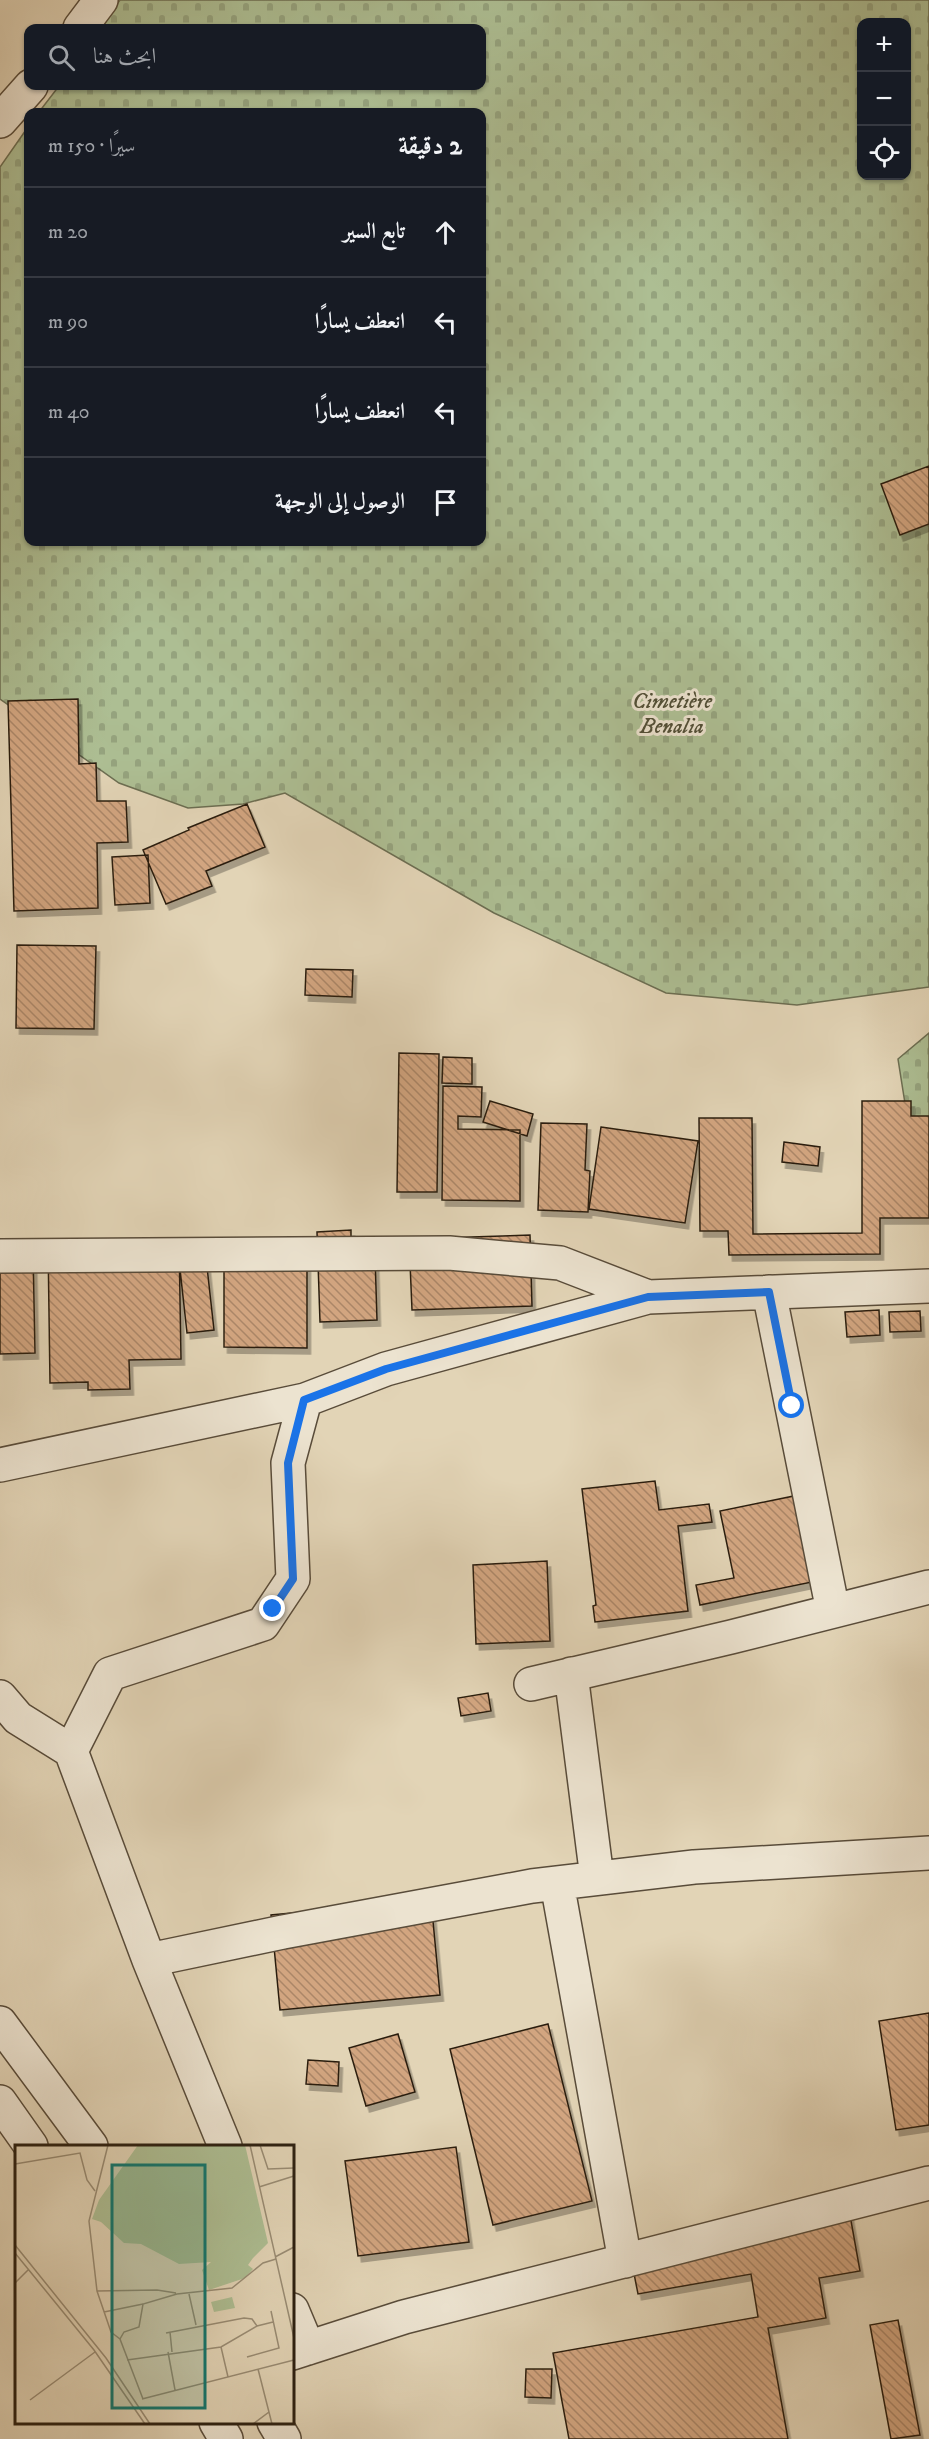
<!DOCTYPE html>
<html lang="ar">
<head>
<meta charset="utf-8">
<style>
	body { margin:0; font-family:"IM FELL DW Pica",Amiri,serif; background:#242831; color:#f1f3f6; direction:rtl }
	.controls { position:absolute; right:18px; top:18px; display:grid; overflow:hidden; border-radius:12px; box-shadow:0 2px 4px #0004 }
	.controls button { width:54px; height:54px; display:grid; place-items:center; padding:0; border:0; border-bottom:2px solid #363941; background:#171b24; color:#f1f3f6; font:30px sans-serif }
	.stop { position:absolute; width:18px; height:18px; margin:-14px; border:4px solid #1a73e8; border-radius:50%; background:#fff }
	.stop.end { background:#1a73e8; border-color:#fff; box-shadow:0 2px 6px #0008 }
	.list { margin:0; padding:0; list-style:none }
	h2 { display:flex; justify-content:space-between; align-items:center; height:78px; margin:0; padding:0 24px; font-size:26px }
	h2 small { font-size:20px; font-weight:400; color:#9ea1a6 }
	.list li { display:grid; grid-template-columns:39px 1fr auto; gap:18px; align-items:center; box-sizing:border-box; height:90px; padding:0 24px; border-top:2px solid #363941 }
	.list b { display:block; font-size:22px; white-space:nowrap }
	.list em { font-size:20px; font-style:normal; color:#9ea1a6 }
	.icon { flex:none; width:33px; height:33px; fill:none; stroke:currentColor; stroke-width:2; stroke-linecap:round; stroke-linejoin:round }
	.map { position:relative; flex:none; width:929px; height:2439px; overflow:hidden; direction:ltr }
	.search { position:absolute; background:#171b24; box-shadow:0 2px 4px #0004; left:24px; top:24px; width:462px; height:66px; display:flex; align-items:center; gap:15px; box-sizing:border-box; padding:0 21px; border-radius:12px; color:#9ea1a6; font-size:22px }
	.panel { position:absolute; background:#171b24; box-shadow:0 2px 4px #0004; left:24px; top:108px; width:462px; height:438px; border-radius:12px; direction:rtl }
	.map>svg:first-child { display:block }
	.cemetery { fill:url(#cemetery-stones); stroke:#6c6e52; stroke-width:1.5; fill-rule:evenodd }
	.building { fill:url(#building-back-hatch); stroke:#2b1f10; stroke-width:1.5; filter:url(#shadow) }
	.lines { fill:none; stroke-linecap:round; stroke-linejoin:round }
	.minor-casing { stroke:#594c3a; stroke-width:36 }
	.minor { stroke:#ece3d0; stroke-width:33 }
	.route { stroke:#1a73e8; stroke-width:8 }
	.labels { text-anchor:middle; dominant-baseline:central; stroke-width:6; stroke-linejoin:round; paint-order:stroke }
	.park-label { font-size:22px; font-style:italic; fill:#524f37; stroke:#ece3d0 }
	.inset-road { fill:none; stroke:#998c74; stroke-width:1.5 }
	.view { fill:#0f766e; fill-opacity:0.15; stroke:#0f766e; stroke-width:3 }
	.inset-edge { fill:none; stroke:#2b1f10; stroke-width:3 }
</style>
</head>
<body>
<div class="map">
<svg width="929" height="2439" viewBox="0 0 929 2439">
	<defs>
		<pattern id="cemetery-stones" width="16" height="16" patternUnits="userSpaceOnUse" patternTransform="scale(1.5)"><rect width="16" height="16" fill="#adbe93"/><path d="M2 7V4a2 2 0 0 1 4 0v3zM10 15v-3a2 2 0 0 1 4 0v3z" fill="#95a37e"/></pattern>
		<pattern id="building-back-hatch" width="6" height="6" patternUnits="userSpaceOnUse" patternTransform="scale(1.5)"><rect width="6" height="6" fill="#d2a580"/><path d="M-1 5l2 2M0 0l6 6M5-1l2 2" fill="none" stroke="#ab8667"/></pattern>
		<filter id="shadow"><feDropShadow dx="3.5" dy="6" stdDeviation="0" flood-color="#0004"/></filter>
	</defs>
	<rect width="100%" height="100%" fill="#e2d4b6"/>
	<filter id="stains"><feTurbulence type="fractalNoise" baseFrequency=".00333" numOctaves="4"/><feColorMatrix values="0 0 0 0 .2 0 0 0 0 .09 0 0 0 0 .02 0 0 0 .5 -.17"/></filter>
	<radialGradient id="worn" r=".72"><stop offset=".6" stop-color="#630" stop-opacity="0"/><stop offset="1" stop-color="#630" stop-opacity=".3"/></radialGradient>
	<path class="cemetery" d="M120,0H929V987L797,1005L666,993L494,913L285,793L243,804L188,808L119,783L0,699V167L28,127V542H482V112H39L59,86H482V28H100ZM862,22H906V176H862Z
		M929,1033V1146L910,1135L898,1059Z"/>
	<path class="building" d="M929,466V524L900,535L881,484Z
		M78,699L79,764L96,763L97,801H126L128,842L97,843L98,908L14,911L8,701Z
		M247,804L265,847L206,871L212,886L166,904L143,850L189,830L188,828Z
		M148,855L150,903L115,905L112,857Z
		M17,945L96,946L94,1029L16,1028Z
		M306,969L353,970L352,997L305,995Z
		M399,1053L439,1054L437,1192H397Z
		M443,1057L472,1058V1084L442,1083Z
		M443,1086L482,1087L481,1117L458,1116V1129L520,1130V1201L442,1200Z
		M490,1101L533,1114L527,1136L483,1122Z
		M862,1101H911V1116H929V1218H880V1254L729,1255L728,1231H700L699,1118H752L753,1234L862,1233Z
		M541,1123L587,1124L585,1170L590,1171L588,1212L538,1210Z
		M601,1127L698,1141L685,1223L589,1209Z
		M784,1142L820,1147L818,1166L782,1162Z
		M351,1230V1257L375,1256L377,1320L320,1322L317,1232Z
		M530,1235L532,1306L412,1310L409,1239Z
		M224,1238H307V1348L224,1347Z
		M179,1241L181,1359L129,1360L130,1389L88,1390V1382L50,1383L48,1243Z
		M0,1251H33L35,1353L0,1354Z
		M206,1258L214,1330L187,1333L179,1260Z
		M879,1310L880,1335L847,1337L845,1312Z
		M920,1311L921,1331L890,1332L889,1312Z
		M655,1481L659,1510L709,1504L712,1522L678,1526L688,1611L595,1622L593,1606L596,1605L582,1489Z
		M794,1496L812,1582L700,1605L696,1585L734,1578L720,1511Z
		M547,1561L550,1641L476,1644L473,1565Z
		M488,1693L491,1711L461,1716L458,1698Z
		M431,1900L440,1995L280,2010L271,1915Z
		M929,2013V2125L896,2130L879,2021Z
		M548,2024L592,2201L493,2225L450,2049Z
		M398,2034L415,2092L366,2106L349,2048Z
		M308,2060L339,2062L338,2086L306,2084Z
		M456,2147L469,2242L358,2256L345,2161Z
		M848,2204L860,2271L819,2278L826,2318L768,2328L788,2439H569L553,2353L758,2317L751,2274L638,2294L628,2243Z
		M898,2320L920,2435L891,2439L870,2325Z
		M526,2369H552L551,2398L525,2397Z"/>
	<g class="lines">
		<defs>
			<path id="minor" d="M80,28L101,0
				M0,121L31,86
				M0,1256L449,1253L560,1263L648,1297
				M769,1292L833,1611
				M0,1465L305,1400
				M571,1674L597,1878
				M531,1684L731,1637L929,1587
				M0,1697L18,1718L71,1751
				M557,1883L625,2261
				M149,1960L283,1932L532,1886L694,1867L929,1853
				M0,2023L91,2146
				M0,2102L31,2146
				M225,2146L149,1960L71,1751L110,1674L263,1624L293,1579L288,1463L305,1400L386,1369L648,1297L929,1286
				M292,2310L308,2348
				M292,2353L404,2317L929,2183
				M216,2422L226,2439
				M274,2422L284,2439"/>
		</defs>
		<use href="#minor" class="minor-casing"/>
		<use href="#minor" class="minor"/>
	</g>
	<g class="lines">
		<path class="route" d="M273,1609L293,1579L288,1463L304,1400L386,1369L648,1297L769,1292L792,1406"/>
	</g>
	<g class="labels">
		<g class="park-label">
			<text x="672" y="701">Cimetière<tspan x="672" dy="25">Benalia</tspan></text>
		</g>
	</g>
	<g transform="translate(15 2145)">
		<rect width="279" height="279" fill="#e2d4b6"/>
		<path d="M217,152L220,163L199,167L196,157Z" fill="#adbe93"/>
		<path d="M123,0H230L253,98L238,113L233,120L238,124L230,133L194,145L187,125L196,117L164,119L126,99L109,98L86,77L77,74L84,55Z" fill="#adbe93"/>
		<path class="inset-road" d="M93,0L74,76L82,146L96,187L105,194M235,0L279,193M245,0L253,24L279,23M0,19L65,8L72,35L80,46M244,42L279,31M0,100L91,213L135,279M0,108L79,205L130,279M260,112L279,102M0,138L13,125M82,146L142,145L161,148M174,149L181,180M89,167L128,159M155,187L157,207M151,188L229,173L237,174L242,181M206,202L213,232M153,207L160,245M232,212L264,203L256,166M112,215L206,202L242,181L258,177M243,224L257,279M127,254L279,215M128,254L105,194L109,187L124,182L128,159L162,149L217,143L248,118L261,114M15,255L80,207M238,279L254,267"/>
		<path class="view" d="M97,20H190V263H97Z"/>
		<rect width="279" height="279" class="inset-edge"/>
	</g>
	<rect width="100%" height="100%" filter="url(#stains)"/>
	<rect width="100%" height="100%" fill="url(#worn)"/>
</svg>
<div class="controls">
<button>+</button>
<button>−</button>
<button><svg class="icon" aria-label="locate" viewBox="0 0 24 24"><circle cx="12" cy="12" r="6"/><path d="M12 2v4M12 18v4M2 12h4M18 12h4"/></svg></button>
</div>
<div class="stop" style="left:792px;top:1406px"></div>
<div class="stop end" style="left:273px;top:1609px"></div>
<div class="search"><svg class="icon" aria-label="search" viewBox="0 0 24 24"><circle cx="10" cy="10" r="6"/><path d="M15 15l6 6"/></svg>ابحث هنا</div>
<section class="panel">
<h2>2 دقيقة<small>سيرًا · 150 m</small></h2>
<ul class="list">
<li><svg class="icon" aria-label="ahead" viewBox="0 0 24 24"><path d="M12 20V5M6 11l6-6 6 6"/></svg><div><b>تابع السير</b></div><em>20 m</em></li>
<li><svg class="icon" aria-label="left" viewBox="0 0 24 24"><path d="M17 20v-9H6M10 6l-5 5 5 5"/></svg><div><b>انعطف يسارًا</b></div><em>90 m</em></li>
<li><svg class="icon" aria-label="left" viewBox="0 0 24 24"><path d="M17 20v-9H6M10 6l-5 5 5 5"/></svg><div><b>انعطف يسارًا</b></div><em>40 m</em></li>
<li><svg class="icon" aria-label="arrive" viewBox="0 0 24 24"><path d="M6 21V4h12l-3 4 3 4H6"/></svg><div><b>الوصول إلى الوجهة</b></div></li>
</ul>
</section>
</div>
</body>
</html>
